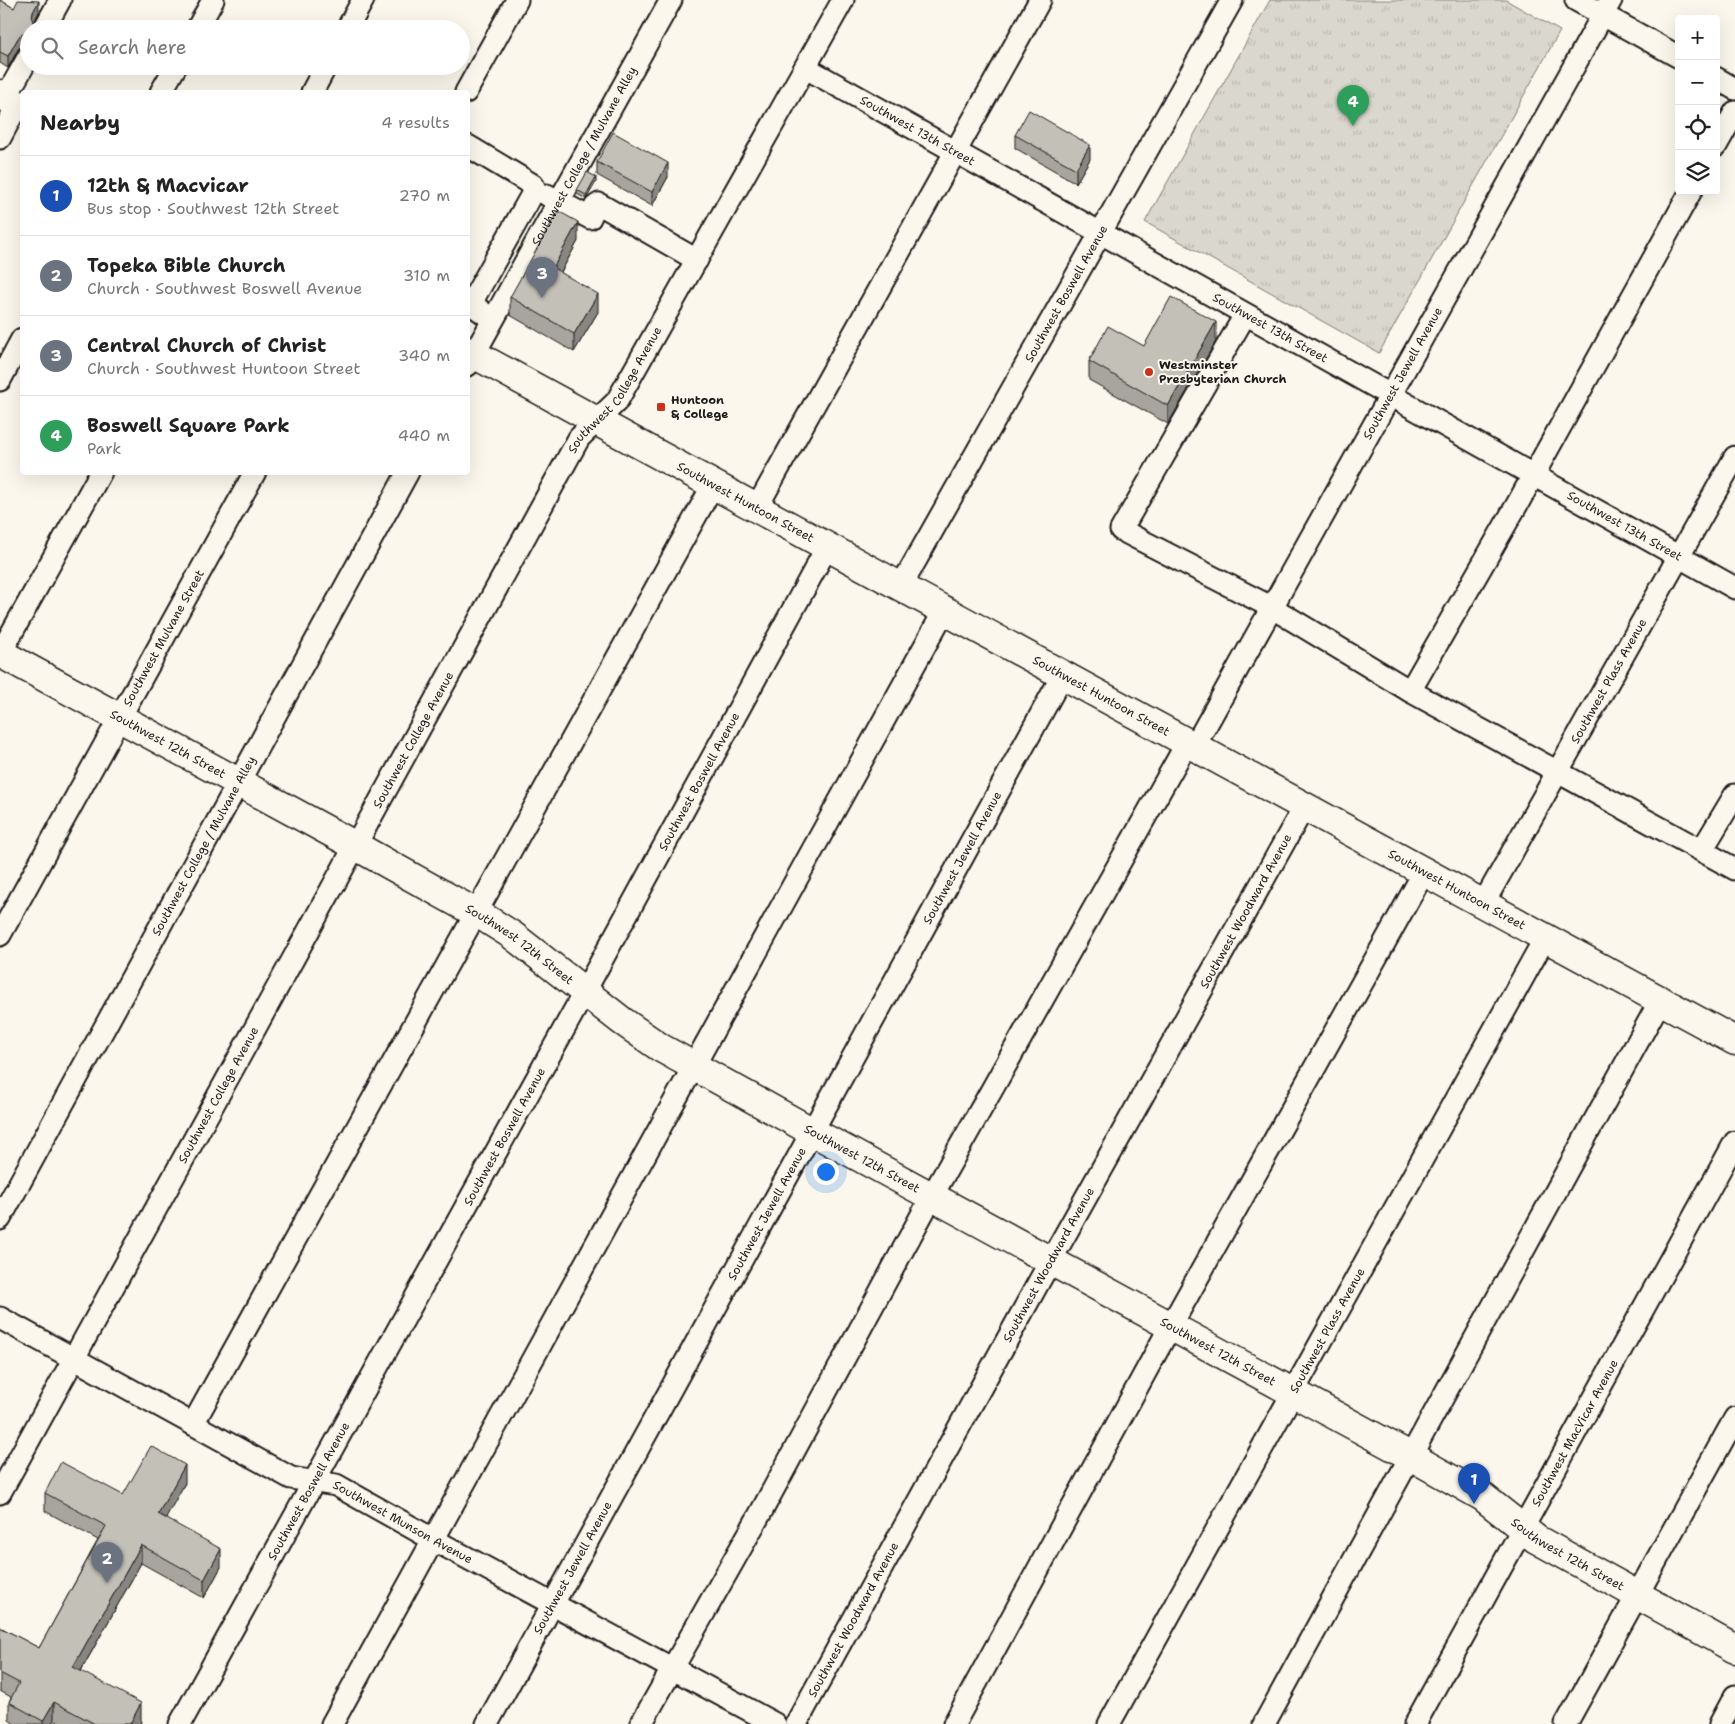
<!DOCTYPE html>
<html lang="en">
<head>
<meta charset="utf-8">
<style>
	body { margin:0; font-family:"Shantell Sans",sans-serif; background:#f6f6f6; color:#222 }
	.controls { position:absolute; right:15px; top:15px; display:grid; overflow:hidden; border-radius:5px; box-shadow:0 5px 20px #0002 }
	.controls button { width:45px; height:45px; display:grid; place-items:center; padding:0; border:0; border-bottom:1px solid #e0e0e0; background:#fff; color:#222; font:25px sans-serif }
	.you { position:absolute; left:825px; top:1171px; width:18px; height:18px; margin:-12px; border:4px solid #fff; border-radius:50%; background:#1a73e8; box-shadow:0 0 0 8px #1a73e833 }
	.badge { display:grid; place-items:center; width:32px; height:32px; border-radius:50%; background:#0f766e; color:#fff; font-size:16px; font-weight:700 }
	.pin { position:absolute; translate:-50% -41px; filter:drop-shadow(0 1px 2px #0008) }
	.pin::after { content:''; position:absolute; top:26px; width:18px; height:15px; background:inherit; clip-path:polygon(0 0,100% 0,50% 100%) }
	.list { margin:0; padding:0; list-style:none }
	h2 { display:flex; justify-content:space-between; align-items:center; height:65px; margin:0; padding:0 20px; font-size:21px }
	h2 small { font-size:16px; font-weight:400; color:#767676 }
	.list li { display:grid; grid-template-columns:32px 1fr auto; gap:15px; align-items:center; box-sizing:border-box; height:80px; padding:0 20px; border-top:1px solid #e0e0e0 }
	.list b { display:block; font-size:19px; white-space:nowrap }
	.list p { margin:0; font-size:16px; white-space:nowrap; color:#767676 }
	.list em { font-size:16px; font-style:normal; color:#767676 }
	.icon { flex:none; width:28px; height:28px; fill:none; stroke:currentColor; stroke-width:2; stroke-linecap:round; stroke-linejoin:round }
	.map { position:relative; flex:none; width:1735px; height:1724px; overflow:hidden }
	.search { position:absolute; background:#fff; box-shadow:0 5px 20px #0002; left:20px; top:20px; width:450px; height:55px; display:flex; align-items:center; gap:12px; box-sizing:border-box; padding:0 18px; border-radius:28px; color:#767676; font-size:19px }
	.panel { position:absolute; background:#fff; box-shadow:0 5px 20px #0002; left:20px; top:90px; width:450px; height:385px; border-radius:5px }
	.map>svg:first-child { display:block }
	.park { fill:url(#park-tufts); stroke:#7b7a75 }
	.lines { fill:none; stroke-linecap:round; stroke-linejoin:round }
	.minor-casing { stroke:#1c1c1c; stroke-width:25 }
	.major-casing { stroke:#1c1c1c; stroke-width:31 }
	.minor { stroke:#fbf7ec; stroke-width:21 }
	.major { stroke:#fbf7ec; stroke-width:28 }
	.wall { fill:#a8a59e; stroke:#1c1c1c }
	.shaded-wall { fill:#888681; stroke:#1c1c1c }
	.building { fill:#c3c0b8; stroke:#1c1c1c }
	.poi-dot { fill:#c8321e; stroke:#fbf7ec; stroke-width:2 }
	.labels { text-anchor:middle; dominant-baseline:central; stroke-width:4; stroke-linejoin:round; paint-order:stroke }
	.street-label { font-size:12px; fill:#1c1c1c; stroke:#fbf7ec }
	.poi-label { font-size:12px; font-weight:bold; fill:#1c1c1c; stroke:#fbf7ec; text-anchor:start }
</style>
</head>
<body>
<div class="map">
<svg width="1735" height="1724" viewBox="0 0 1735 1724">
	<defs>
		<pattern id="park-tufts" width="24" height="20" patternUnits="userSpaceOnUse" patternTransform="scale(1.25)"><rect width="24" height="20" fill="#dad7ce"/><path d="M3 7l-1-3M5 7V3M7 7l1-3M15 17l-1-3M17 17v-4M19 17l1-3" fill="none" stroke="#bab8b0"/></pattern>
	</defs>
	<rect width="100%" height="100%" fill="#fbf7ec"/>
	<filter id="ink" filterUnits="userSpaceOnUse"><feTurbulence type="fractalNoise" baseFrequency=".02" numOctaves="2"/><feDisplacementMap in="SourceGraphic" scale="10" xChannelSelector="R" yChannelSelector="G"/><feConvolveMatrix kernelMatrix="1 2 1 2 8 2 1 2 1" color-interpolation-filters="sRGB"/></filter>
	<g filter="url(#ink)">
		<path class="park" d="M1270,0H1506L1560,31L1379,353L1145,222Z"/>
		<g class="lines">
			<defs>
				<g id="minor">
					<path d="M1576,0L1679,57"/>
					<path d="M44,29L60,0"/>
					<path d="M197,29L213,0"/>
					<path d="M347,29L363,0"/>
					<path id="s1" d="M806,68C1115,242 1426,414 1735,588"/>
					<path d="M1716,78L1735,89"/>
					<path d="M161,92L176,66"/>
					<path d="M312,92L326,66"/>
					<path d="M466,92L517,0"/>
					<path d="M6,97L29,56"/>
					<path d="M0,138L18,104"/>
					<path d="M468,146L533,185L535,189L475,296L474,306L492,319"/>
					<path d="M1716,146L1735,112"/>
					<path d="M547,195L590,218L595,207L599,204L697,260"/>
					<path d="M1245,315L1121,530L1271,607L1410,691L1735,869"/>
					<path id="s2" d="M468,365L671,0"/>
					<path d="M0,380L22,339"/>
					<path d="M756,509L1040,0"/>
					<path id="s3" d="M900,588L1232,0"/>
					<path d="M0,654L101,472"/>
					<path d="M1410,691L1519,501L1691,191"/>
					<path id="s4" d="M1194,747L1611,0"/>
					<path d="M1702,850L1735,795"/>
					<path id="s5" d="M1483,904L1735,457"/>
					<path id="s6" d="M0,935L255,472"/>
					<path id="s7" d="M0,1219L408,472"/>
					<path id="s8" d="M0,1318L291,1478L336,1485L434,1540L775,1724"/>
					<path d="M193,1424L713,485"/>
					<path id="s9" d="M0,1493L579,438L617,401L843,0"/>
					<path id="s10" d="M180,1724L585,991L827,547"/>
					<path d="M332,1724L944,611"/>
					<path id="s11" d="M487,1724L1062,676"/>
					<path d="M641,1724L760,1514L932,1196L1187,743"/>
					<path id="s12" d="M796,1724L1041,1278L1304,807"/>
					<path d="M954,1724L1164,1338L1424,872"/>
					<path id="s13" d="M1109,1724L1545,938"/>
					<path d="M1264,1724L1660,1001"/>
					<path id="s14" d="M1415,1724L1735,1142"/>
					<path d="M1566,1724L1735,1418"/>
					<path d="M1720,1724L1735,1696"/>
				</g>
				<g id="major">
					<path d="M0,94L22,107"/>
					<path id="s15" d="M468,351L1735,1041"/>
					<path id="s16" d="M0,653L356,846L485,918L512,935L622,1021L661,1048L813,1132L1412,1457L1483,1497L1536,1539L1735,1649"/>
				</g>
			</defs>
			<use href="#minor" class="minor-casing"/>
			<use href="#major" class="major-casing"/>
			<use href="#minor" class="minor"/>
			<use href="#major" class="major"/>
		</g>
		<path class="wall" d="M0,0L14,8L39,12L33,23V29H29V43L23,45L18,49L8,68L0,63Z
			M1015,135L1090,159L1076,183L1015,148Z
			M597,162L668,177L652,206L597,175Z
			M596,182L586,199L577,194V190Z
			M578,241L561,272L598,312L574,352L510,315V297Z
			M1216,341L1168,424L1089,380V361L1144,346Z
			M185,1483L165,1518L221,1567L204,1598L141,1563L81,1671L141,1721L140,1724H62L54,1720L51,1724H15L9,1720V1702L11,1697L0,1691V1627L39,1648L98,1540L45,1511V1493L123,1495Z"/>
		<path class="shaded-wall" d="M39,1V12L33,24V23V29H30L33,12Z
			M29,31L28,44L23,45L18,49L8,68V56L18,38L23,33Z
			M1090,145V159L1076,183V169Z
			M668,163V177L652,206V192Z
			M596,177V182L586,199V195Z
			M578,222V241L553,286V268Z
			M598,294V312L574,352V334Z
			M1216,322V341L1168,424V406Z
			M185,1465V1483L158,1532V1514Z
			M141,1545V1563L73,1685V1667Z
			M221,1549V1567L204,1598V1580Z
			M54,1702V1720L51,1724H43V1721Z
			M141,1703V1721L140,1724H130Z"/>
		<path class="building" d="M0,0L14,8L18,0L39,1L33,12L32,18L33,23L30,29H29V31L23,33L18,38L8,56L0,52Z
			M1029,110L1090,145L1076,169L1015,135Z
			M613,132L668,163L652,192L597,162Z
			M587,172L596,177L586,195L577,190Z
			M558,211L578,222L553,268L598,294L574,334L510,297Z
			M1171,297L1216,322L1168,406L1089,361L1108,326L1144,346Z
			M151,1446L185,1465L158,1514L221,1549L204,1580L141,1545L73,1667L141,1703L130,1724H95L54,1702L43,1721L9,1702L19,1683L0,1673V1627L39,1648L106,1526L45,1493L61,1462L123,1495Z"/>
	</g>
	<g class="poi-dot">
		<circle cx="1149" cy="372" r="5"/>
		<rect x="656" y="402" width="10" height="10" rx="2.5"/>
	</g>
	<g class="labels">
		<g class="street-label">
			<text stroke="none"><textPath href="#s1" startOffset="128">Southwest 13th Street</textPath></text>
			<text stroke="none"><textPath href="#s2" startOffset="239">Southwest College / Mulvane Alley</textPath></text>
			<text stroke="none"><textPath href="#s3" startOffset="338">Southwest Boswell Avenue</textPath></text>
			<text stroke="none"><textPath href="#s1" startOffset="532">Southwest 13th Street</textPath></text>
			<text stroke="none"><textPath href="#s4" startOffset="428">Southwest Jewell Avenue</textPath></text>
			<text stroke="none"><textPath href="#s9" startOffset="1264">Southwest College Avenue</textPath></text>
			<text stroke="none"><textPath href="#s15" startOffset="316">Southwest Huntoon Street</textPath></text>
			<text stroke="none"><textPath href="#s1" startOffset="938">Southwest 13th Street</textPath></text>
			<text stroke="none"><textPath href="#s6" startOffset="339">Southwest Mulvane Street</textPath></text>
			<text stroke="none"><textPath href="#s5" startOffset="256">Southwest Plass Avenue</textPath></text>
			<text stroke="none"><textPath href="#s15" startOffset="721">Southwest Huntoon Street</textPath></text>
			<text stroke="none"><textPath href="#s9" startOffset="859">Southwest College Avenue</textPath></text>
			<text stroke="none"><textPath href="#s16" startOffset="191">Southwest 12th Street</textPath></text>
			<text stroke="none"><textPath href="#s10" startOffset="1076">Southwest Boswell Avenue</textPath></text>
			<text stroke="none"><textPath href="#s7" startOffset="425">Southwest College / Mulvane Alley</textPath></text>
			<text stroke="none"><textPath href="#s11" startOffset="988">Southwest Jewell Avenue</textPath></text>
			<text stroke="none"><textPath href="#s15" startOffset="1126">Southwest Huntoon Street</textPath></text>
			<text stroke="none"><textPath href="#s12" startOffset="929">Southwest Woodward Avenue</textPath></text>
			<text stroke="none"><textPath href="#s16" startOffset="596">Southwest 12th Street</textPath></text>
			<text stroke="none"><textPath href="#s9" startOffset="454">Southwest College Avenue</textPath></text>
			<text stroke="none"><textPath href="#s10" startOffset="671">Southwest Boswell Avenue</textPath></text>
			<text stroke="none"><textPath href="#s16" startOffset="1001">Southwest 12th Street</textPath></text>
			<text stroke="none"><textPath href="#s11" startOffset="582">Southwest Jewell Avenue</textPath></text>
			<text stroke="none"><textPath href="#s12" startOffset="524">Southwest Woodward Avenue</textPath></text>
			<text stroke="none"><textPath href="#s13" startOffset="450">Southwest Plass Avenue</textPath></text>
			<text stroke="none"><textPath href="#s16" startOffset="1406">Southwest 12th Street</textPath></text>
			<text stroke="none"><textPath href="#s14" startOffset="332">Southwest MacVicar Avenue</textPath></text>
			<text stroke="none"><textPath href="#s10" startOffset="266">Southwest Boswell Avenue</textPath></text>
			<text stroke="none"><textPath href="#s8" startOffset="454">Southwest Munson Avenue</textPath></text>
			<text stroke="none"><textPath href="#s16" startOffset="1811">Southwest 12th Street</textPath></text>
			<text stroke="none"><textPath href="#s11" startOffset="178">Southwest Jewell Avenue</textPath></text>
			<text stroke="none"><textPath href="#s12" startOffset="119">Southwest Woodward Avenue</textPath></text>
		</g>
		<g class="poi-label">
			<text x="1159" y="365">Westminster<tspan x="1159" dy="14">Presbyterian Church</tspan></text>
			<text x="671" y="400">Huntoon<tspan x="671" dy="14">&amp; College</tspan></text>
		</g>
	</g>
</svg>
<div class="controls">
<button>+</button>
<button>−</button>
<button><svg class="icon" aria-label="locate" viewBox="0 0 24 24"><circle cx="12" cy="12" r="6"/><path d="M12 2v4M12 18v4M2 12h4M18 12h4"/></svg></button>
<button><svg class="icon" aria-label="layers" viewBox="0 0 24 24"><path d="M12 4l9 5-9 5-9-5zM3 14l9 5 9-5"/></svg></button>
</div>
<div class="you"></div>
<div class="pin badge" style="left:1474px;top:1504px;background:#1a4fb4">1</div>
<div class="pin badge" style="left:107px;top:1583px;background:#6b7280">2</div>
<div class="pin badge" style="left:542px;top:298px;background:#6b7280">3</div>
<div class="pin badge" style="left:1353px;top:126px;background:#2e9e5b">4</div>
<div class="search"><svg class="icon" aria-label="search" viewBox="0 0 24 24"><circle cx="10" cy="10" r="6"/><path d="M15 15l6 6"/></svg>Search here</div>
<section class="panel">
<h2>Nearby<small>4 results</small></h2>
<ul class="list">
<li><span class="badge" style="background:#1a4fb4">1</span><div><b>12th &amp; Macvicar</b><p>Bus stop · Southwest 12th Street</p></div><em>270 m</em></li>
<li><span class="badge" style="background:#6b7280">2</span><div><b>Topeka Bible Church</b><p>Church · Southwest Boswell Avenue</p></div><em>310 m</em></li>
<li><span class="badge" style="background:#6b7280">3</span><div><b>Central Church of Christ</b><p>Church · Southwest Huntoon Street</p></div><em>340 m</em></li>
<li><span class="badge" style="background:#2e9e5b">4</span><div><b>Boswell Square Park</b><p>Park</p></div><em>440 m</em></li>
</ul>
</section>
</div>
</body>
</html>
